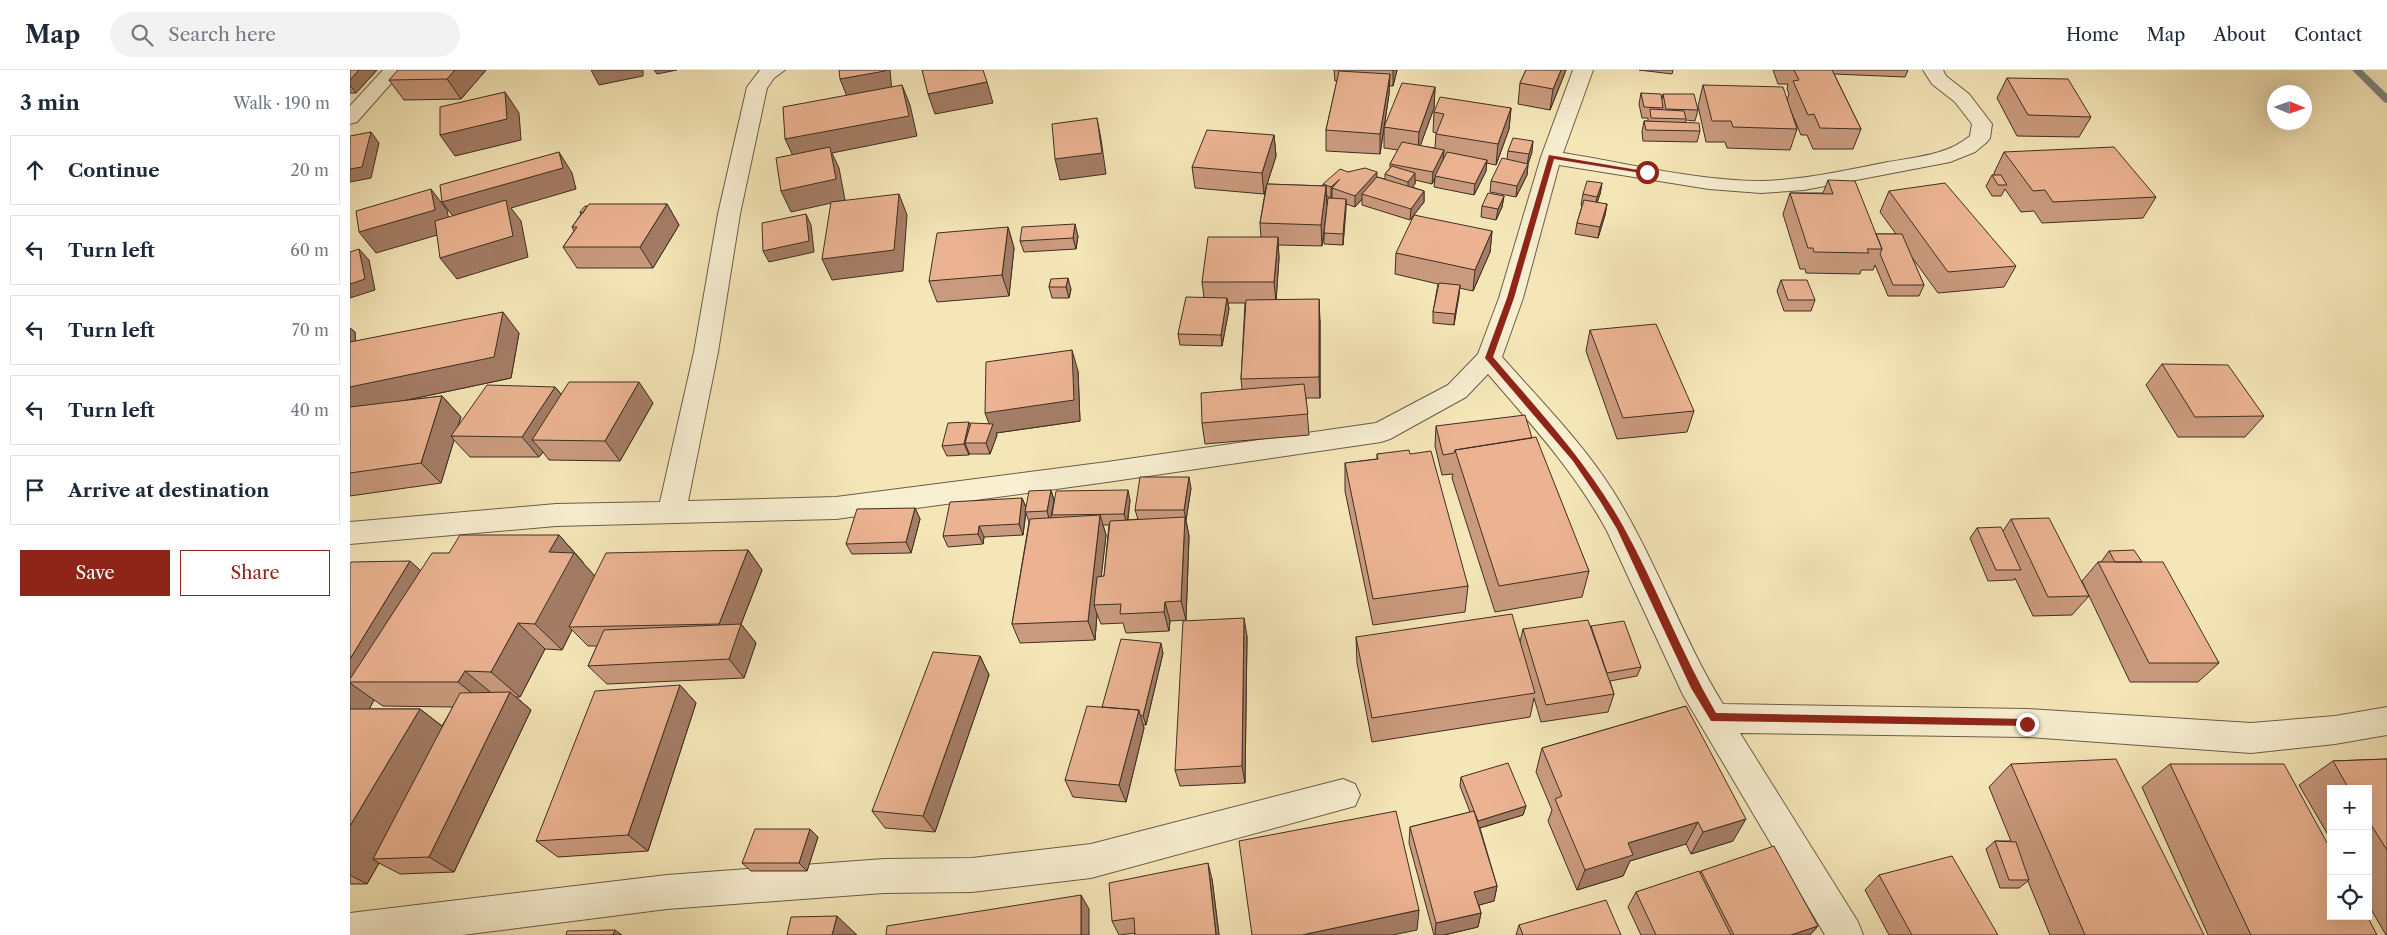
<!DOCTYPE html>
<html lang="en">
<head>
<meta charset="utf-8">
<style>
	body { margin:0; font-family:"Libre Caslon Text",serif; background:#f2f2f3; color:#1f2937 }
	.controls { position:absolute; right:15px; bottom:15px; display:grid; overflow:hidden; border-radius:0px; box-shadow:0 5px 20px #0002 }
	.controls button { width:45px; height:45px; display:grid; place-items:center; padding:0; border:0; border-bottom:1px solid #e0e1e3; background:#fff; color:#1f2937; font:25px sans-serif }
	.compass { position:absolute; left:1917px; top:15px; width:45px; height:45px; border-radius:50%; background:#fff; box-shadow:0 5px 20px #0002; rotate:92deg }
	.stop { position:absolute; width:15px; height:15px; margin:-11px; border:4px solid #8f2418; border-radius:50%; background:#fff }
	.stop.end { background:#8f2418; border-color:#fff; box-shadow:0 1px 5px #0008 }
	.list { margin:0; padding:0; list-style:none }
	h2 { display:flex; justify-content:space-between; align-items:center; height:65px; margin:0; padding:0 20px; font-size:21px }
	h2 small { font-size:16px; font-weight:400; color:#747a83 }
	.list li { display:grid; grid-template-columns:32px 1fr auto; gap:15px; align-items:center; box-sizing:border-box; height:70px; margin:0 10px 10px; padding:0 10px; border:1px solid #e0e1e3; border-radius:0px }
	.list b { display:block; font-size:19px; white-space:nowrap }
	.list em { font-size:16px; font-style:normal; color:#747a83 }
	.actions { display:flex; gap:10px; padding:15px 20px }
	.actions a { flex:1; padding:11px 0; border:1px solid #8f2418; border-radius:0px; text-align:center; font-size:18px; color:#8f2418 }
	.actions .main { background:#8f2418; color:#fff }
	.icon { flex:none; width:28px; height:28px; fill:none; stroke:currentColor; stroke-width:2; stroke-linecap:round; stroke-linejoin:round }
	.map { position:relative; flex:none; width:2037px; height:865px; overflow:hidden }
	header { display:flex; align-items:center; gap:30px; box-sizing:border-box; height:70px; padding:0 25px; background:#fff; border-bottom:1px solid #e0e1e3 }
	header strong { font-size:24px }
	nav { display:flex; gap:28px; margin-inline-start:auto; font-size:18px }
	.search { width:350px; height:45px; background:#f2f2f3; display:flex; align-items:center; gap:12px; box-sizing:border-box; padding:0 18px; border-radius:28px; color:#747a83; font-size:19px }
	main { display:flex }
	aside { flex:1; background:#fff }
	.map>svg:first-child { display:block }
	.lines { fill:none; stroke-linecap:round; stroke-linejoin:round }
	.stream { fill:#79847d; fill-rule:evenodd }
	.street-casing { stroke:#6c5d48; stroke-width:2 }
	.street { fill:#f8efd1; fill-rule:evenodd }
	.wall { fill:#ca9a7e; stroke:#3e2f22; fill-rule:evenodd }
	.shaded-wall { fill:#a47d66; stroke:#3e2f22 }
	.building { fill:#ebb392; stroke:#3e2f22 }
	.route { fill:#8f2418 }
</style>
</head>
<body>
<header>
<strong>Map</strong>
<div class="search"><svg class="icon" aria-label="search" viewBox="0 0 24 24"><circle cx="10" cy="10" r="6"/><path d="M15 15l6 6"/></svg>Search here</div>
<nav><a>Home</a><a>Map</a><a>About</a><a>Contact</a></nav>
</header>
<main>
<aside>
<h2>3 min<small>Walk · 190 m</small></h2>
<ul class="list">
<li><svg class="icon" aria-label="ahead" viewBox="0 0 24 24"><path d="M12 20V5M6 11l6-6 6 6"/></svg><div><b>Continue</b></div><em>20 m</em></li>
<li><svg class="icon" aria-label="left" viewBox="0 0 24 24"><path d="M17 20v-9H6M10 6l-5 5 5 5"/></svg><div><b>Turn left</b></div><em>60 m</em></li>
<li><svg class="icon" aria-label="left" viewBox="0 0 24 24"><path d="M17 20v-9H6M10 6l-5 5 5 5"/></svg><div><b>Turn left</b></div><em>70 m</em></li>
<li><svg class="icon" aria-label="left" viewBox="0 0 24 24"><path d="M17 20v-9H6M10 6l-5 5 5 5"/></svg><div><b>Turn left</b></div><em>40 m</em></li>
<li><svg class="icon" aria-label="arrive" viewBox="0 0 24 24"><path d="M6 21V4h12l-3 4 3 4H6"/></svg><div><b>Arrive at destination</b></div></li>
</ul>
<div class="actions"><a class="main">Save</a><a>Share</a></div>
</aside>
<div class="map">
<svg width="2037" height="865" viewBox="0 0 2037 865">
	<rect width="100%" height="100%" fill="#f5e6b8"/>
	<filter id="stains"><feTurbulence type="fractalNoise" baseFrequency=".004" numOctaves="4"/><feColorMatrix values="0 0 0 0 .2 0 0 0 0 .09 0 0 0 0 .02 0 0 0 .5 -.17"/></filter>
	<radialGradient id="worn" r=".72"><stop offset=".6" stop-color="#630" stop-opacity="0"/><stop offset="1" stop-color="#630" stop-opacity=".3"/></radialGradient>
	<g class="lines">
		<path class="stream" d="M2002,0H2012L2037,24V33L2034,32Z"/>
		<defs>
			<path id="street" d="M33,0H53L7,52L0,54V36Z
				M410,0H435L424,8L417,18L390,144L368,282L338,431L486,427L757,392L1026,353L1098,315L1128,284L1149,228L1191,87L1223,0H1243L1213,83C1276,93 1348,111 1411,111C1454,110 1497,100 1538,92C1567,87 1597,85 1620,66L1622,54L1605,32L1582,14L1573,0H1593L1596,6L1619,24L1642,54L1640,68L1637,72L1625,82L1600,92L1454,120L1411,123L1359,119L1209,95L1173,228L1152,287C1190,330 1232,372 1263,421C1306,489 1331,566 1373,634L1677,639L1901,653L1985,646L2037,637V665L1985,674L1901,683L1677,667L1390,663L1508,852L1513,865H1475L1333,625L1257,461C1225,402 1181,354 1138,304L1116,327L1040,369L1031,372L757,412L486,449L206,456L0,474V452L206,434L310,432L344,282L368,144L397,17Z
				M993,709L1005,714L1010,725L1005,736L741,808L622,822L534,823L317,839L112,865H0V843L317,805L534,789L622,788L741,774Z"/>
		</defs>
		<use href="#street" class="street-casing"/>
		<use href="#street" class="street"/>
	</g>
	<path class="wall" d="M0,0H27L6,23H0Z
		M136,0L111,29L54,30L39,10Z
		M984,0H1047L1043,16H1039V24L1030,84L976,81V60L987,11H985Z
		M1176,0H1216L1200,40L1168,34L1170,13Z
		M1289,0H1323L1322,4Z
		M1423,0H1558L1555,7L1484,4L1511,59L1503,79H1463L1457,65H1451L1440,39L1447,59L1440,80L1377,78L1375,72H1356L1348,36L1353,15L1437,30L1439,24L1437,19L1438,14H1428Z
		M1657,8L1741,47L1729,67L1667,66L1647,28Z
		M1085,17L1084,38L1070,76L1085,78L1086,63L1083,62L1084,42L1161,38L1159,59L1146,95L1136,93V101L1124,125L1084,117L1085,108L1082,114L1065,110V114L1062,117L1074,121V132L1060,150L1012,135V129L1005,137L996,134L993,175L974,174V163L972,176L928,175L929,188L926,229L970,250V328H956L959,365L855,374L852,353L892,319L891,309L895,233H878L879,239L872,276L830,275L828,264L854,227L852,212L911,167L910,153L916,117L914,124L845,118L842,97L924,65L926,86L917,114L973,116V114L998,102L1027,107L1035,109V104L1040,98V94L1048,80L1034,78V57ZM977,126L981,128L982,127V128L977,134Z
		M1291,23L1312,29L1313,24L1348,40L1345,51L1336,50L1335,52L1350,61L1347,72L1293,71L1292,62L1294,51H1298V48H1292L1289,34Z
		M1158,81L1182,82L1178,94L1177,105L1166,127L1140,122L1141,111L1157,89Z
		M1654,82L1806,127L1793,148L1692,153L1684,141L1671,142L1655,119L1651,126H1642L1636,116L1642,105H1645L1644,103Z
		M1478,110L1526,164H1546L1530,142L1539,121L1666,196L1654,217L1588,223L1561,186L1574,215L1569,226H1538L1525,195L1523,200H1511L1510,204L1456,203L1455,199H1450L1433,144L1440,123H1473Z
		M1252,113L1250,124L1247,133L1257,134L1255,145L1248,168L1225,164L1227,153L1232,136L1231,135L1233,124Z
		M1154,126L1152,137L1146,150L1131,147L1132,136Z
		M317,134L329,155L303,198H227L213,177L224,161L222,157L231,144L230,142Z
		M658,157L664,178L659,226L587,232L579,211Z
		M1142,161L1140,182L1123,221L1109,218L1104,255L1083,253V242L1088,214L1045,204L1046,183Z
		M728,166L726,179L674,182L670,171Z
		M701,209L721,219L719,228H702L699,217Z
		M1431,210L1465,230L1461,241H1434L1427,221Z
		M0,258L5,262V271L169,263L161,308L52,331L92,326L111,347L108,356L205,317L211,324L303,333L270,391L199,390L193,382L189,387H120L104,370L91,413L0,426Z
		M1240,260L1344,341L1337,362L1267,369L1236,281Z
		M1812,294L1914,346L1895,367H1828L1796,315Z
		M728,301L730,351L646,363L647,365L640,384H620L619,383V385L597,386L592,376L621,355L639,354Z
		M1086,356L1182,368L1239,501L1232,527L1145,542L1102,408L1103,404L1092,405L1085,376Z
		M1027,384H1060L1118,516L1115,542L1023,555L995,421V393L1027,389Z
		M841,418L836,450L839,466L836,550L820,551L819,561L776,563L773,553L751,554L747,544L745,570L670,573L662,554L679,452L676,443L673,465L634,467L633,474L598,477L593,466L672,428L676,437L701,420L704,430H780L778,450L788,449L785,440ZM753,455H759L754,506L751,507L756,465Z
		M565,438L570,449L561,483L502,484L496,474Z
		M1661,449L1739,526L1722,545L1683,546L1665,508L1664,510L1638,511L1620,468L1627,458L1653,461Z
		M209,465L233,492V493L245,506L398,480L412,500L391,554L406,573L394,608L257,614L238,596L247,576H238L222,560L212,580L195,579L170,627H166L181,640L104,802L50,804L29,793L17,814H0V494L70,501L99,483ZM24,630L33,636L103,637L92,656L70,639H19Z
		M1759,481L1792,492L1869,593L1848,612H1780L1732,511L1748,492H1751Z
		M1241,556L1291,597L1287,606L1260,611L1264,624L1258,642L1191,652L1184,628L1180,647L1022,672L1007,593L1006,567L1170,572L1173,559Z
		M897,566L895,713L830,716L825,700Z
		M813,583L796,655H793L794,658L776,732L723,727L715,710L752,637Z
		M630,586L639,605L585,762L535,758L522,741Z
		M330,615L346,633L298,781L208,787L186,771Z
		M1336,636L1383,771L1341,784L1336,774L1280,791L1273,806L1227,820L1198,751L1202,740L1186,702L1192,678Z
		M2037,689V865H2036L2018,834V719H1981V770L1949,715L1983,691Z
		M1661,694L1854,865H1700L1678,811L1669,818H1650L1636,779L1645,771H1661L1639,717Z
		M1820,694L2027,865H1858L1792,717Z
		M1111,707L1176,736L1173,745L1130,758L1147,816L1144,831L1129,835L1131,843L1128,857L1094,865H1084L1059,773L1060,757L1120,742L1110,716Z
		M468,767L457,801H401L392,793Z
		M1351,801L1468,856L1460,865H1291L1278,837L1286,822L1350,803Z
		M1529,805L1648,865H1539L1515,820Z
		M862,809L869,865H785V863L769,865L762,851Z
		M1169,855L1271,865H1166Z"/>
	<path class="shaded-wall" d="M9,0H27L6,23L0,15V10Z
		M105,0H136L111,29L97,9Z
		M241,0H293V6L249,15Z
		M304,0H327L307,4Z
		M535,0H540L542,22L498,29L490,9Z
		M1043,0H1047L1043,16Z
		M1211,0H1216L1200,40L1203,19Z
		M1040,4L1039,24L1030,84V64Z
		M637,12L643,33L585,44L578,24Z
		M552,15L560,35L567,66L482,83L489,98L495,130L441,142L431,121L445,90L435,69Z
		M1085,17L1084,38L1068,82L1069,62Z
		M155,22L169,43L171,70L105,86L90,65Z
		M1161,38L1159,59L1146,95L1148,74Z
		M747,48L751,69L756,104L710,110L705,89Z
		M21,62L29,73L21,108L0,112V99Z
		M924,65L926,86L914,124L912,103Z
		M1183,71L1182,82L1178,94L1177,105L1166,127L1167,116L1177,95L1179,84Z
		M1094,80L1093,91L1082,114L1083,102Z
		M209,82L222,103L226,119L161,138L171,151L178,187L107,209L90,188L108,153L92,132Z
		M1137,90L1136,101L1124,125L1125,114Z
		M1027,102V113L1012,124V129L1005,137V126Z
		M1065,103V114L1058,123V112Z
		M990,109L982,118V127L981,128V117Z
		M1252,113L1250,124L1245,138L1247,127Z
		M976,116L977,137L972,176L971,155Z
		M81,119L97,140L101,161L26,183L9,162Z
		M1074,121V132L1060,150L1061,139Z
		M549,124L557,145L553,201L482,210L472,189Z
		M1154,126L1152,137L1146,150L1148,139Z
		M996,129V140L993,175V164Z
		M317,134L329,155L303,198L290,177Z
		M1257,134L1255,145L1248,168L1250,157Z
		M456,144L461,155L464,182L419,192L413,181Z
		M725,154L728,166L726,179L723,168Z
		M658,157L664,178L659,226L652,205Z
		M1142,161L1140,182L1123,221L1125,200Z
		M928,167L929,188L926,233L924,212Z
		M9,179L19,190L25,220L0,228V214Z
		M718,208L721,219L719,228L716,217Z
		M1110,215L1109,226L1104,255L1105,244Z
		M877,228L879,239L872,276L871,265Z
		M969,229L970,250V328L969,307Z
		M153,242L169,263L161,308L0,342V317Z
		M0,258L5,262L6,284L0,286Z
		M722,280L728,301L730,351L646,363L647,365L640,384L636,373L641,359L635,343Z
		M289,312L303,333L270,391L255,371Z
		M205,317L222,337L182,370L193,382L189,387L172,367Z
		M92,326L111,347L105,366H101L104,370L91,413L71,393Z
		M619,352L624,362L615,373L619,383V385L614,374Z
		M839,407L841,418L836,450L834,440Z
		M701,420L704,431L700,452L697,441Z
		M778,420L780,430L777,454L774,444Z
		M672,428L676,438L673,465L669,454Z
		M565,438L570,449L561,483L556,472Z
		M750,445L756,465L748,534L744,535L747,544L745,570L738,551Z
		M835,447L839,466L836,550L831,531Z
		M629,456L634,467L633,474L628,464Z
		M209,465L248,510L219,557L222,560L212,580L185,554L199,482Z
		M398,480L412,500L391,554L406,573L394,608L379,589L384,573L369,554Z
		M60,491L90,518L0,612V589Z
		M815,532L820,551L819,561L814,542Z
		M894,548L897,566L895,713L892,696Z
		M168,553L195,579L170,627L141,602Z
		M811,573L813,583L796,655L793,646Z
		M630,586L639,605L585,762L573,746Z
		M115,601L145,626L139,637L108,612Z
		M0,613L24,630L14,649L0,639Z
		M330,615L346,633L298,781L278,765Z
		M160,622L181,640L104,802L79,787Z
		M70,639L102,664L23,789L29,793L17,814L0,805V756Z
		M789,640L794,658L776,732L769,715Z
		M1176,736L1173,745L1126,759L1128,751Z
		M1396,749L1383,771L1341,784L1353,762Z
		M1348,752L1336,774L1280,791L1273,806L1227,820L1235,800L1278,773Z
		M460,759L468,767L457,801L449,793Z
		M858,793L862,809L869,865H866Z
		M1147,816L1144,831L1122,837L1124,822Z
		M731,825L739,839V865H731Z
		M1069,840L1067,860L1043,865H952Z
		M1131,843L1128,857L1094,865H1085L1086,853Z
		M487,846L507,865H482Z
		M1468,856L1460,865H1441Z
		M265,860L272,865H263Z"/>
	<path class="building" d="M0,0H9L0,10Z
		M48,0H105L97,9L39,10Z
		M489,0H535V1L490,9Z
		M572,0H633L637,12L578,24Z
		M1176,0H1211L1203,19L1170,13Z
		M1444,0H1482L1511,59L1470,58L1464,44L1458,45L1443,11L1449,10Z
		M989,1L1040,4L1030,64L976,60Z
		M1657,8L1718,9L1741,47L1678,45Z
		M1052,13L1085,17L1069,62L1034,57Z
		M552,15L559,46L435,69L433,37Z
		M1353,15L1433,17L1447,59L1383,57L1381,51H1362Z
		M155,22L157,49L90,65V37Z
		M1291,23L1311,24L1313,38L1294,37Z
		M1313,24H1344L1348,40L1316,39Z
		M1090,27L1161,38L1148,74L1086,64L1094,44L1084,42Z
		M1300,39L1334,41L1336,49L1301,48Z
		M747,48L752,83L705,89L702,54Z
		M1294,51L1349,53L1350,61L1296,60Z
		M857,60L924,65L912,103L842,97Z
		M21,62L12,97L0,99V66Z
		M1163,68L1183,71L1179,84L1158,81Z
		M1052,72L1094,80L1083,102L1040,94Z
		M480,77L486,109L431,121L426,88Z
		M1764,77L1806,127L1703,132L1695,120L1683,121L1654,82Z
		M209,82L213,98L92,132L90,115Z
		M1097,82L1137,90L1125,114L1085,106Z
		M1152,88L1178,94L1167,116L1141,111Z
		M1042,96L1065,103L1058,112L1035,104Z
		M1015,98L1027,102L1005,126L982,118L990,109L981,117L973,114L990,99L998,102Z
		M1642,105H1651L1657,115H1648Z
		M1027,107L1074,121L1061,139L1012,124Z
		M1478,110L1505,111L1532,179H1517L1519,183L1464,182L1463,178H1458L1440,123L1483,124Z
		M1237,111L1252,113L1247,127L1233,124Z
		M1595,113L1666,196L1598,202L1539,121Z
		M917,114L976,116L971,155L910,153Z
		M81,119L85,140L9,162L6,141Z
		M1138,123L1154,126L1148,139L1132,136Z
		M549,124L544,180L472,189L481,132Z
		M978,128L996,129L993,164L974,163Z
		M156,130L163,166L90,188L85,151Z
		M1234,130L1257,134L1250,157L1227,153Z
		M239,134H317L290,177H213L227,157H222Z
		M235,136H237L233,143L230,142Z
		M456,144L459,171L413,181L412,153Z
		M1064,145L1142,161L1125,200L1046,183Z
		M725,154L723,168L670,171L672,157Z
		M658,157L652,205L579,211L587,163Z
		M1526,164H1552L1574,215H1543L1530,184L1532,179Z
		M858,167H928L924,212H852Z
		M9,179L15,209L0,214V182Z
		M718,208L716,217H699L701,209Z
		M1431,210H1457L1465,230H1438Z
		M1089,213L1110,215L1105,244L1083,242Z
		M836,227L877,228L871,265L828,264Z
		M969,229V307L891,309L896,230Z
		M153,242L144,287L0,317V272Z
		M1306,254L1344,341L1273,348L1240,260Z
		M722,280L724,330L635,343L636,292Z
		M1812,294L1878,295L1914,346L1845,347Z
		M219,312H289L255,371L182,370Z
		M954,314L958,344L852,353L851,323Z
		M137,315L205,317L172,367L101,366Z
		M92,326L71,393L0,403V337Z
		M1175,345L1182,368L1105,380L1104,383L1093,385L1086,356Z
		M619,352L614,374L592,376L598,353Z
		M621,353L643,354L636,373H615Z
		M1186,367L1239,501L1149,516L1105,380Z
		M1059,380L1060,384L1081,381L1118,516L1023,529L995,393L1028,389L1027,384Z
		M790,407H839L834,440H785Z
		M701,420L697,441L675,442L679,421Z
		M778,420L774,444L702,445L706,421Z
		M672,428L669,454L629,456L628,464L593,466L600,432Z
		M565,438L556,472L496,474L507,439Z
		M750,445L738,551L662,554L680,449Z
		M835,447L831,531L815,532L814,542L770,544L771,534L744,535L747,507L754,506L760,451Z
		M1699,448L1739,526L1698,527L1661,449Z
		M1651,457L1671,500H1646L1627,458Z
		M110,465H209L199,482L224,483L185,554L168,553L141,602L115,601L108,612H0V609L82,483H99Z
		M398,480L369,554L219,557L256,483Z
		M1784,480L1792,492H1765L1759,481Z
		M60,491L0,589V494L1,492Z
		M1748,492H1813L1869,593H1799Z
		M1162,544L1185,623L1022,648L1006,567Z
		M894,548L892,696L825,700L833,551Z
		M1238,550L1264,624L1196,635L1173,559Z
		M1274,551L1291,597L1257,603L1241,556Z
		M391,554L379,589L238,596L254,560Z
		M771,569L811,573L793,646L790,645L789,640L752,637Z
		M583,582L630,586L573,746L522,741Z
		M330,615L278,765L186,771L245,621Z
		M160,622L79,787L23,789L110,623Z
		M737,636L789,640L769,715L715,710Z
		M1336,636L1396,749L1353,762L1348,752L1278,773L1283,785L1235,800L1205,729L1212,726L1192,678Z
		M0,639H70L0,756Z
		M1766,689L1854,865H1735L1661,694Z
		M2037,689V780L2018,750V719H1999L1983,691Z
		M1158,693L1176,736L1128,751L1111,707Z
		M1820,694H1934L1981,780V846H2017L2027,865H1901Z
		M1046,741L1069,840L952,865H902L889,771Z
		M1124,741L1147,816L1124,822L1131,843L1086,853L1060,757Z
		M405,759H460L449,793H392Z
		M1645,771L1666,772L1679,810H1659Z
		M1424,776L1468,856L1441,865H1384L1351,801Z
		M1602,786L1648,865H1562L1529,805Z
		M858,793L866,865H785L784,848L762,851L759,813Z
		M1349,801L1381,865H1306L1286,822Z
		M731,825V865H536L537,856Z
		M1256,830L1271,865H1173L1169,855Z
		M487,846L482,865H437L441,847Z
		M265,860L263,865H216L217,861Z"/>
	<path class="route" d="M1199,85L1300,102L1297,104L1204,89L1164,228L1143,287C1189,341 1238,393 1273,456C1307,517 1331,583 1366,643L1677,649L1681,654L1680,656L1361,651L1341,618L1267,459L1250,431L1223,391L1135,288L1157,228Z"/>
	<rect width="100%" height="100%" filter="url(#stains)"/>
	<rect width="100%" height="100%" fill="url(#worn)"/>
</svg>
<div class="controls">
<button>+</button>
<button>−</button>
<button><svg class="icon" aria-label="locate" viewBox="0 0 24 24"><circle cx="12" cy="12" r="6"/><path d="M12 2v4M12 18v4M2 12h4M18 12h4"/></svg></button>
</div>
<svg class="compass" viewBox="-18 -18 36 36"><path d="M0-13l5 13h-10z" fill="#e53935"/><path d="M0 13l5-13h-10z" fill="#747a83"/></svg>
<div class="stop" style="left:1297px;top:102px"></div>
<div class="stop end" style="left:1677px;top:654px"></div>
</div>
</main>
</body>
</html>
